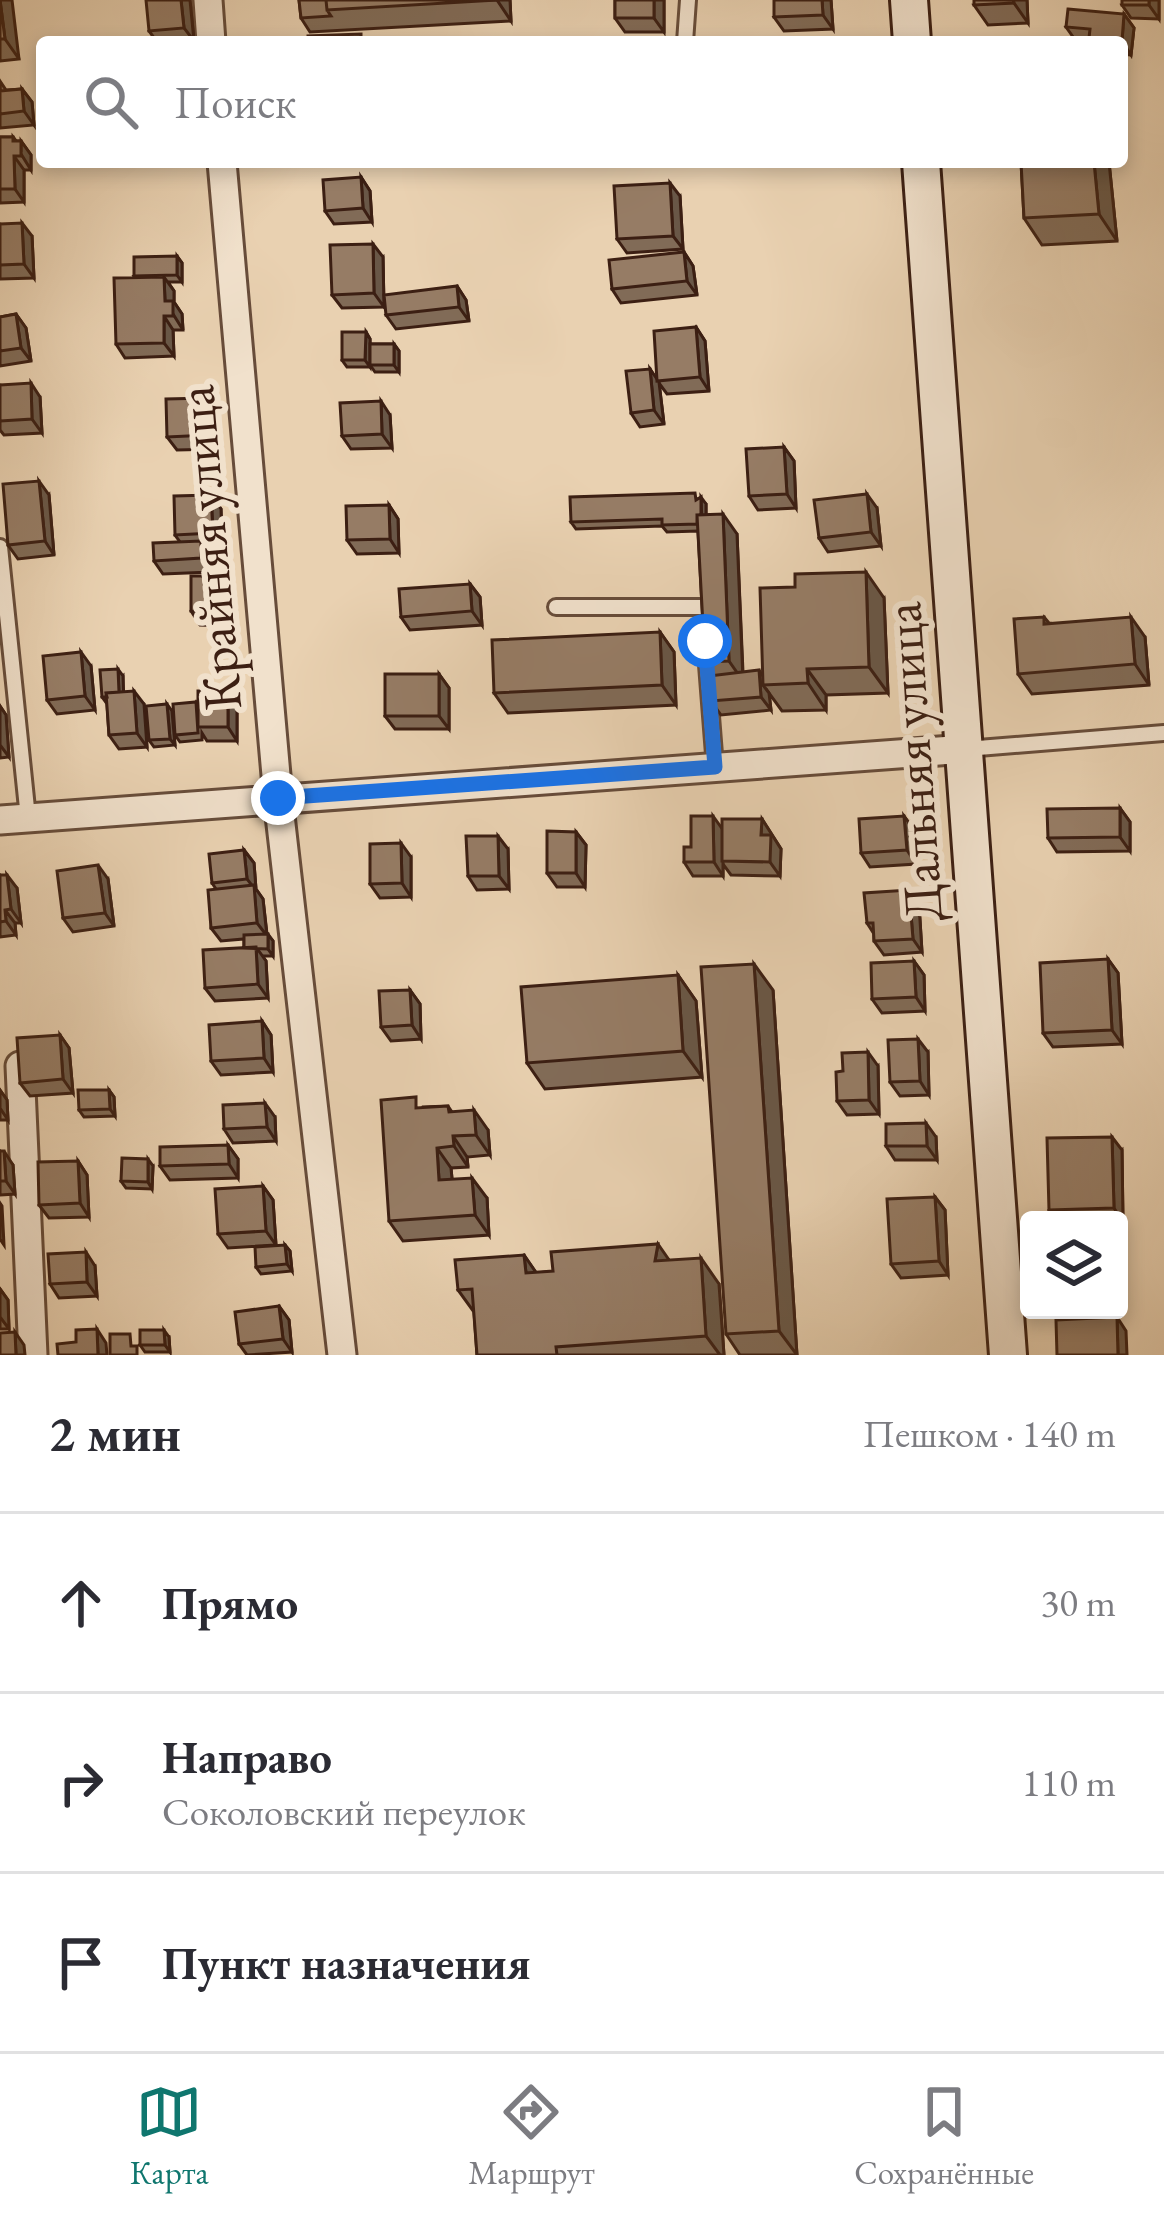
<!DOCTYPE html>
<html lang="ru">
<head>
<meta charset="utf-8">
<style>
	body { margin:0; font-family:"EB Garamond",serif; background:#f2f2f3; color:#2b2b33 }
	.controls { position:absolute; right:36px; bottom:36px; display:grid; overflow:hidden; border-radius:12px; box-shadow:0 6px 18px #0003 }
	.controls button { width:108px; height:108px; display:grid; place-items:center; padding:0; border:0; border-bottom:3px solid #e1e1e2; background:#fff; color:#2b2b33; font:60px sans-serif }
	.stop { position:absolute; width:36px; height:36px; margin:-27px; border:9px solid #1a73e8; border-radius:50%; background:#fff }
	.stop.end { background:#1a73e8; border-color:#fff; box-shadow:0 3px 12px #0008 }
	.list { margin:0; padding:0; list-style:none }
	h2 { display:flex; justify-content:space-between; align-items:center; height:156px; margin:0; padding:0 48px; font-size:51px }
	h2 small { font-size:39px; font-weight:400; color:#7c7c81 }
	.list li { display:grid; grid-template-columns:78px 1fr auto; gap:36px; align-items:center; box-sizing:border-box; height:180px; padding:0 48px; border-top:3px solid #e1e1e2 }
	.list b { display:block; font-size:45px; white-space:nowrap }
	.list p { margin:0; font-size:39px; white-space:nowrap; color:#7c7c81 }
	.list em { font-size:39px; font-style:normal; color:#7c7c81 }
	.icon { flex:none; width:66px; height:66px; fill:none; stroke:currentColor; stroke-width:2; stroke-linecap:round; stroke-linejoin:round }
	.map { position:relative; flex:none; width:1164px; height:1355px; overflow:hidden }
	.search { position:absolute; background:#fff; box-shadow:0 6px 18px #0003; left:36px; right:36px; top:36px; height:132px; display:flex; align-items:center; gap:30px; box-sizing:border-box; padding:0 42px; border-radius:12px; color:#7c7c81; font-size:45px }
	.sheet { height:696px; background:#fff }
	nav { display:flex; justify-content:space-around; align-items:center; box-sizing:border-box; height:168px; border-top:3px solid #e1e1e2; background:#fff; font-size:33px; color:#7c7c81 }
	nav a { display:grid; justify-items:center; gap:6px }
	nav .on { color:#0f766e }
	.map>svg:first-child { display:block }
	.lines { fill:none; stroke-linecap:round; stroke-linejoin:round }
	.service-casing { stroke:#674c3a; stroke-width:20 }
	.minor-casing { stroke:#674c3a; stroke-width:33 }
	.secondary-casing { stroke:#3c1f13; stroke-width:42 }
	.service { stroke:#f1e1cc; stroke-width:14 }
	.minor { stroke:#f1e1cc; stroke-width:27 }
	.secondary { stroke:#f1e1cc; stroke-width:36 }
	.wall { fill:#816b57; stroke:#3c1f13; stroke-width:3 }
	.shaded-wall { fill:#695747; stroke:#3c1f13; stroke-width:3 }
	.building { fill:#967c65; stroke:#3c1f13; stroke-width:3 }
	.route { stroke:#1a73e8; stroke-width:15 }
	.labels { text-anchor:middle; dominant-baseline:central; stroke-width:12; stroke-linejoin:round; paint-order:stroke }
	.street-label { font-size:54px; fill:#3c1f13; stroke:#f1e1cc }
</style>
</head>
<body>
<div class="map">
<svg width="1164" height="1355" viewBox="0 0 1164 1355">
	<rect width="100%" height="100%" fill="#e9d1b1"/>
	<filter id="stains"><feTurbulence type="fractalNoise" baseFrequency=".00167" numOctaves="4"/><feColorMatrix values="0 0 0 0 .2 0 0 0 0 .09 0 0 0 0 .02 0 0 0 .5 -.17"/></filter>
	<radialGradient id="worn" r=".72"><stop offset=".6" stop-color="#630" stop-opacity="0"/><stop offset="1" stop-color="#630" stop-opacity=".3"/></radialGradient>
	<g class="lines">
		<defs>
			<path id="service" d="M685,42L688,0
				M0,547L28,818
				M556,607H703
				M706,652L715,767
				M966,749L1164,733"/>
			<path id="minor" d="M208,0L211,42
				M222,162L278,798L342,1355
				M0,820L966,749
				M20,1066L33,1355"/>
			<path id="secondary" d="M909,0L912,42
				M921,162L1008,1355"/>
		</defs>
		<use href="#service" class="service-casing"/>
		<use href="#minor" class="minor-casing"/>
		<use href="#secondary" class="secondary-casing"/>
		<use href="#service" class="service"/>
		<use href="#minor" class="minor"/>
		<use href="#secondary" class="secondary"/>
	</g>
	<path class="wall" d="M0,0L19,59L0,61Z
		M190,0L194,41L157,42L149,31Z
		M299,0H510L511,21L310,32L301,18Z
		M615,0H664V32H625L615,18Z
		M831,0L833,29L784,31L774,17Z
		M1027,0L1028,23L988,25L974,5Z
		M1159,0V19L1131,18L1122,5Z
		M1124,14L1134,28L1131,55L1122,54V42L1076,41L1066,27Z
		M0,81L6,90L22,89L32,102L34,125L0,128Z
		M0,137H13L16,141H21L31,155V170H24V202L0,203Z
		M1021,162H1109L1117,241L1042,245L1024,218Z
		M361,177L370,191L372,222L334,224L325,211Z
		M680,196L683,249L627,253L617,239Z
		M0,224L32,236L34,278L0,279Z
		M684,252L693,266L697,295L621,303L612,289Z
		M177,256L182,263V282H168L174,291V302L182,314L183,330H173L174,356L125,358L116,344L136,278L134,276Z
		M383,257L384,307L342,308L332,295Z
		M457,286L466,300L469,321L396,329L386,315Z
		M16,314L26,328L31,361L0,366V317Z
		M696,327L705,341L709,391L667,394L659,383L664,424L640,427L631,413L650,369L657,380Z
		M366,332L370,339V344H394L399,351V372H375L370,365V367H347L342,360Z
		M0,385L40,397L42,433L4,435L0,430Z
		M208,398L217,411L218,449L177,450L167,437Z
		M390,415L392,448L351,449L342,436Z
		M784,447L794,461L796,508L758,510L749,496Z
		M49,495L54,555L18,559L8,545Z
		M211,495L221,509L222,547L206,548L210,554L211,572L163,574L154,561L180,542L175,535Z
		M698,499L706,504V515L737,534L743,672L763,677L884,598L888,693L826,695V710L782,711L769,693L771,710L721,715L711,701L714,675L705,662L698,531L667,532L662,526L576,529L571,522Z
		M389,505L398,519L399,553L357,554L347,540Z
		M877,508L881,546L828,552L819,538Z
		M221,576L231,590L230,626L200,625L191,611Z
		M470,584L480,597L482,625L410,630L401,617Z
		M1044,617L1049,623L1145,637L1149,685L1032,694L1018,674Z
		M660,632L674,652L676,705L508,713L494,693Z
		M91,666L95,710L57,714L47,700Z
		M439,674L449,688V729H395L385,716Z
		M123,676V692L144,704L147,747L119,749L109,735L107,704L102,697Z
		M196,702L198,705H237V741H207L202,733V740L180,742L175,735Z
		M0,706L6,715L9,757L0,758Z
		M172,711L175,745L154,747L149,740Z
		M1120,808L1130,822V851L1057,852L1048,838Z
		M904,816L914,830L916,864L870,867L861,853Z
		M762,819L781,849L780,876L731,875L723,864V876H693L684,862L691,847L722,828Z
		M576,832L586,845L585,887H557L547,873Z
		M508,849L509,889L477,890L468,876Z
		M244,850L254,863L256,889L263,899L267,934L273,941V956H262L266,961L268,998L215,1001L205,988L244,948V939L221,941L211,928L216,889L212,883Z
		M411,857V897L380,898L370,884Z
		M0,875L17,888L21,923H15L16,935L0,937Z
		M108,879L114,926L73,932L63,918Z
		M919,904L922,952L884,955L874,941V934L867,923Z
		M1108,959L1118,973L1122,1044L1053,1047L1043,1033Z
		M914,961L924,975L925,1011L882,1013L872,999Z
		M678,975L696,1001L702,1077L545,1089L527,1063Z
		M410,990L420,1004L421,1039L391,1041L381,1027Z
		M773,990L797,1355H740L726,1334Z
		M262,1021L271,1035L273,1072L221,1075L211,1061Z
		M60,1035L69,1048L73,1093L30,1096L20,1083Z
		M928,1052L929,1095L900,1096L890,1082Z
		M878,1066L879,1114L847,1115L837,1101Z
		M0,1090L7,1100L8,1120H0Z
		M109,1090L114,1097L115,1116L84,1117L79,1110Z
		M448,1106L452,1112L488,1130L490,1155L467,1157L468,1167L451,1168L452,1179L487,1198L489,1235L403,1241L389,1221L423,1107Z
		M275,1117L276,1141L233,1143L224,1129Z
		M936,1137L937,1160H895L886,1146Z
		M228,1145L238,1159V1178L170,1180L160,1166Z
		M1122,1150L1123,1222H1119V1220H1055L1049,1210Z
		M0,1151L13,1165L15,1194L0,1195Z
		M78,1161L87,1175L89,1217L49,1218L39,1205Z
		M153,1166L152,1189L126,1188L121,1181Z
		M263,1186L273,1200L276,1245L228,1248L218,1234Z
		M935,1197L945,1210L948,1275L901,1278L891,1264Z
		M285,1245L290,1251L292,1271L261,1274L256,1267Z
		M524,1255L536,1273L669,1260L719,1284L724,1355H477L474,1312L458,1290Z
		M95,1266L97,1296L59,1298L50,1284Z
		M0,1289L8,1300L9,1329H0Z
		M279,1306L289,1320L292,1352L247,1355L239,1344Z
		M169,1337L170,1352H145L140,1345Z"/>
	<path class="shaded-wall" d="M0,0H12L19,59L5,39Z
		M181,0H190L194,41L184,28Z
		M497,0H510L511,21Z
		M654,0H664V32L654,18Z
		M822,0H831L833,29L823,15Z
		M1013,0H1027L1028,23L1014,3Z
		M1149,0H1159V19L1149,5Z
		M1124,14L1134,28L1131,55L1122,41Z
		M22,89L32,102L34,125L24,111Z
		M13,137L21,148V141L31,155V170L13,141Z
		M14,156L24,170V202L15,189Z
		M1094,162H1109L1117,241L1099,214Z
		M361,177L370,191L372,222L363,208Z
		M670,183L680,196L683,249L673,236Z
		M22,223L32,236L34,278L24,264Z
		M373,244L383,257L384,307L374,293Z
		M684,252L693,266L697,295L687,281Z
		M177,256L182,263V282L177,275Z
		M164,277L174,291V302L182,314L183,330L165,301Z
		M457,286L466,300L469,321L459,307Z
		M16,314L26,328L31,361L21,348Z
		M164,316L173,330L174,356L164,343Z
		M696,327L705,341L709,391L700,377Z
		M366,332L370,339V367L365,360Z
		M394,344L399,351V372L394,365Z
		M650,369L659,382L664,424L654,410Z
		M31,383L40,397L42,433L32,419Z
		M208,398L217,411L218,449L209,435Z
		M381,401L390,415L392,448L382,434Z
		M784,447L794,461L796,508L787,494Z
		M39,481L49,495L54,555L45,541Z
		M867,494L877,508L881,546L871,532Z
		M211,495L221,509L222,547L213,533Z
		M701,497L706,504V531L702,524Z
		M389,505L398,519L399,553L390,539Z
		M723,514L737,534L743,681L729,661Z
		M201,541L210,554L211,572L201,558Z
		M866,572L884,598L888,693L869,667Z
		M221,576L231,590L230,626L221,612Z
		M470,584L480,597L482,625L472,611Z
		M1131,617L1145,637L1149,685L1135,664Z
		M660,632L674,652L676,705L662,685Z
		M81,652L91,666L95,710L85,696Z
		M118,669L123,676L124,704L119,697Z
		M807,669L826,695V710L808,683Z
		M759,670L768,684L763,685L769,693L771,710L761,697Z
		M439,674L449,688V729L439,716Z
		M134,691L144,704L147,747L137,733Z
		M228,691L237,705V741L228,727Z
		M167,704L172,711L175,745L170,739Z
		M0,706L6,715L9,757L0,745Z
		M1120,808L1130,822V851L1120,837Z
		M713,816L723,830V876L714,862Z
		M904,816L914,830L916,864L907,850Z
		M762,819L781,849L780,876L770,862L761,835Z
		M576,832L586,845L585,887L576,873Z
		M498,836L508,849L509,889L499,876Z
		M401,843L411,857V897L402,883Z
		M244,850L254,863L256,889L263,899L267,936L257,923L254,888L247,879Z
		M98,865L108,879L114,926L105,913Z
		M7,875L17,888L21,923L11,909Z
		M909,890L919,904L922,952L913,939Z
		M5,910L15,923L16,935L6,921Z
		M268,934L273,941V956L268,949Z
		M256,947L266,961L268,998L258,984Z
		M1108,959L1118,973L1122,1044L1112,1030Z
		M914,961L924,975L925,1011L916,997Z
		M754,964L773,990L797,1355L779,1331Z
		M678,975L696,1001L702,1077L683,1051Z
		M410,990L420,1004L421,1039L412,1025Z
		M262,1021L271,1035L273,1072L264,1058Z
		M60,1035L69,1048L73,1093L63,1079Z
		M918,1039L928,1052L929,1095L920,1081Z
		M868,1052L878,1066L879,1114L869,1100Z
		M0,1090L7,1100L8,1120L0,1108Z
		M109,1090L114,1097L115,1116L110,1109Z
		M265,1103L275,1117L276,1141L267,1127Z
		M474,1110L488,1130L490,1155L476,1135Z
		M926,1123L936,1137L937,1160L927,1146Z
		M453,1136L467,1157L468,1167L454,1146Z
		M1112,1137L1122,1150L1123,1222L1114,1208Z
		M228,1145L238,1159V1178L229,1164Z
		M437,1148L451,1168L454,1200L439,1180Z
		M4,1151L13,1165L15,1194L6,1181Z
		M148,1159L153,1166L152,1189L148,1182Z
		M78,1161L87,1175L89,1217L80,1203Z
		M472,1178L487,1198L489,1235L475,1215Z
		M263,1186L273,1200L276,1245L266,1231Z
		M935,1197L945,1210L948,1275L939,1261Z
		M0,1203L2,1206L4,1245L0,1239Z
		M658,1244L676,1270L655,1261Z
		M285,1245L290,1251L292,1271L287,1264Z
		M86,1252L95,1266L97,1296L87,1282Z
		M524,1255L542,1281L526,1273Z
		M701,1258L719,1284L724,1355H720L706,1336Z
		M0,1289L8,1300L9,1329L0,1317Z
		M279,1306L289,1320L292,1352L283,1339Z
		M1117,1317L1126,1331L1127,1355H1118Z
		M97,1329L106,1343L107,1355H98Z
		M164,1330L169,1337L170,1352L165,1345Z
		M15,1332L24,1345L25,1355H16Z"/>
	<path class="building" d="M0,0L5,39H0Z
		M146,0H181L184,28L149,31Z
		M299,0H326L327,10L331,16L301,18Z
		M326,0H497L327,10Z
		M615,0H654V18H615Z
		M774,0H822L823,15L774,17Z
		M974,0H1013L1014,3L974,5Z
		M1122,0H1149V5H1122Z
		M1068,9L1124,14L1122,41L1089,38L1090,29L1066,27Z
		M361,34V42H308V36Z
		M841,38V42H814V39Z
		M0,85V91L22,89L24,111L0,114Z
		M0,137H13V141H21V156H14L15,189H0Z
		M1021,162H1094L1099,214L1024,218Z
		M361,177L363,208L325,211L323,180Z
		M670,183L673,236L617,239L614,186Z
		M22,223L24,264L0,265V224Z
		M373,244L374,293L332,295L330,245Z
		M684,252L687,281L612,289L609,260Z
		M177,256V275L134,276V257Z
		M164,277L165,301H173V316H164V343L116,344L114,278Z
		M457,286L459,307L386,315L384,295Z
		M16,314L21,348L0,351V317Z
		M696,327L700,377L657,381L654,331Z
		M342,332H366L365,360H342Z
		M370,344H394V365H370Z
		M650,369L654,410L631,413L626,371Z
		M31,383L32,419L0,421V385Z
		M208,398L209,435L167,437L166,399Z
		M381,401L382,434L342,436L340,403Z
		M784,447L787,494L749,496L746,449Z
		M39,481L45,541L8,545L3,484Z
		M695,493L696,500L701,497V515H697V524L662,525V519L571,522L570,497Z
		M867,494L871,532L819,538L814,500Z
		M211,495L213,533L175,535L174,496Z
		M389,505L390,539L347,540L346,506Z
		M723,514L729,661L705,662L697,515Z
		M201,541V558L154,561L153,543Z
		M866,572L869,667L807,669L808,683L763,685L760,588L795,587V574Z
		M191,576H221V612L191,611Z
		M470,584L472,611L401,617L399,589Z
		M1044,617V624L1131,617L1135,664L1018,674L1014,619Z
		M660,632L662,685L494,693L492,640Z
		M81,652L85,696L47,700L43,656Z
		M118,669L119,692L106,693L107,697H102L100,670Z
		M759,670L761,697L711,701L709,676Z
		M385,674H439V716H385Z
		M134,691L137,733L109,735L106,693Z
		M198,691H228V727H198Z
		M196,702L198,733L175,735L173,704Z
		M167,704L170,739L149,740L146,706Z
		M1120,808V837L1048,838L1047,809Z
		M691,816H713L714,862H684V847H691Z
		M904,816L907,850L861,853L859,819Z
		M722,819H762L761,835H771L770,862L722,861Z
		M547,831L576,832V873H547Z
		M466,836H498L499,876H468Z
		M401,843L402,883L370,884V844Z
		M244,850L247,879L212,883L209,854Z
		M98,865L105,913L63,918L57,871Z
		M0,875H7L11,909L5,910L6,921L0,922Z
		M254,885L257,923L211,928L208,890Z
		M909,890L913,939L874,941L873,923H867L864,893Z
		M268,934V949L244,948V935Z
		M256,947L258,984L205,988L203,950Z
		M1108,959L1112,1030L1043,1033L1040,963Z
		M914,961L916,997L872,999L871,963Z
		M754,964L779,1331L726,1334L701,967Z
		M678,975L683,1051L527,1063L521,987Z
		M410,990L412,1025L381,1027L379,991Z
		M262,1021L264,1058L211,1061L209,1025Z
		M60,1035L63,1079L20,1083L17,1038Z
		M918,1039L920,1081L890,1082L888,1040Z
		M868,1052L869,1100L837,1101L836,1072L843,1071L842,1053Z
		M78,1090H109L110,1109L79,1110Z
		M416,1097V1108L448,1106L449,1112L474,1110L476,1135L453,1136L454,1146L437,1148L439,1180L472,1178L475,1215L389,1221L381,1100Z
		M265,1103L267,1127L224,1129L223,1105Z
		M926,1123L927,1146H886V1124Z
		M1112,1137L1114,1208L1049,1210L1047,1138Z
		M228,1145L229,1164L160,1166V1147Z
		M0,1151H4L6,1181H0Z
		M122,1158L148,1159V1182L121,1181Z
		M78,1161L80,1203L39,1205L38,1162Z
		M263,1186L266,1231L218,1234L215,1189Z
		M935,1197L939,1261L891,1264L887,1199Z
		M658,1244L655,1261L701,1258L706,1336L556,1347L557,1355H477L472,1289L458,1290L455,1260L524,1255L526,1273L553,1271L551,1252Z
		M285,1245L287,1264L256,1267L255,1247Z
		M86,1252L87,1282L50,1284L48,1254Z
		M279,1306L283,1339L239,1344L235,1312Z
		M1117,1317L1118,1355H1057L1056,1320Z
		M97,1329L98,1355H58L57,1344L76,1342V1330Z
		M140,1330H164L165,1345H140Z
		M15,1332L16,1355H0V1333Z
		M110,1334H130L131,1346H137V1355H110Z"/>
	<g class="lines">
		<path class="route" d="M278,798L715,767L705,641"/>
	</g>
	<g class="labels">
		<g class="street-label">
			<text transform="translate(208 548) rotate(-95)">Крайняя улица</text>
			<text transform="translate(912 762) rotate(-94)">Дальняя улица</text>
		</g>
	</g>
	<rect width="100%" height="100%" filter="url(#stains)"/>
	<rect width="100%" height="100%" fill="url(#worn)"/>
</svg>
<div class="controls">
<button><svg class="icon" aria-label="layers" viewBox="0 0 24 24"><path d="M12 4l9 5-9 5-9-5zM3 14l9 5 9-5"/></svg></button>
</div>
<div class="stop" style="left:705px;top:641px"></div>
<div class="stop end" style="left:278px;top:798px"></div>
<div class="search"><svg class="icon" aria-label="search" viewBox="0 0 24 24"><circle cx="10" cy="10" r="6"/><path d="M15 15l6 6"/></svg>Поиск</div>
</div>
<section class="sheet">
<h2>2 мин<small>Пешком · 140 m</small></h2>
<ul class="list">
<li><svg class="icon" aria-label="ahead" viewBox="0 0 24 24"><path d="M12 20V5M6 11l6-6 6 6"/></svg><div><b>Прямо</b></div><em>30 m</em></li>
<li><svg class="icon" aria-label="right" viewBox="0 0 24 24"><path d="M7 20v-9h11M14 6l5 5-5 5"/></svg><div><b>Направо</b><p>Соколовский переулок</p></div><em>110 m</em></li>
<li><svg class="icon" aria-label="arrive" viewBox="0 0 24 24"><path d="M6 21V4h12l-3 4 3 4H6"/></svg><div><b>Пункт назначения</b></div></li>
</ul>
</section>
<nav>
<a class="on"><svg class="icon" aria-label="map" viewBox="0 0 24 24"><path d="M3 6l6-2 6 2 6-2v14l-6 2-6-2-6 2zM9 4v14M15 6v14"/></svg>Карта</a>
<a><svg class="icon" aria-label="directions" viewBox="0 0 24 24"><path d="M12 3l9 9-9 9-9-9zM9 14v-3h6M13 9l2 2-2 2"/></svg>Маршрут</a>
<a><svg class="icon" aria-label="saved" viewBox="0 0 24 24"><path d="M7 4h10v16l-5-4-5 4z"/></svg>Сохранённые</a>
</nav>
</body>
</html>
